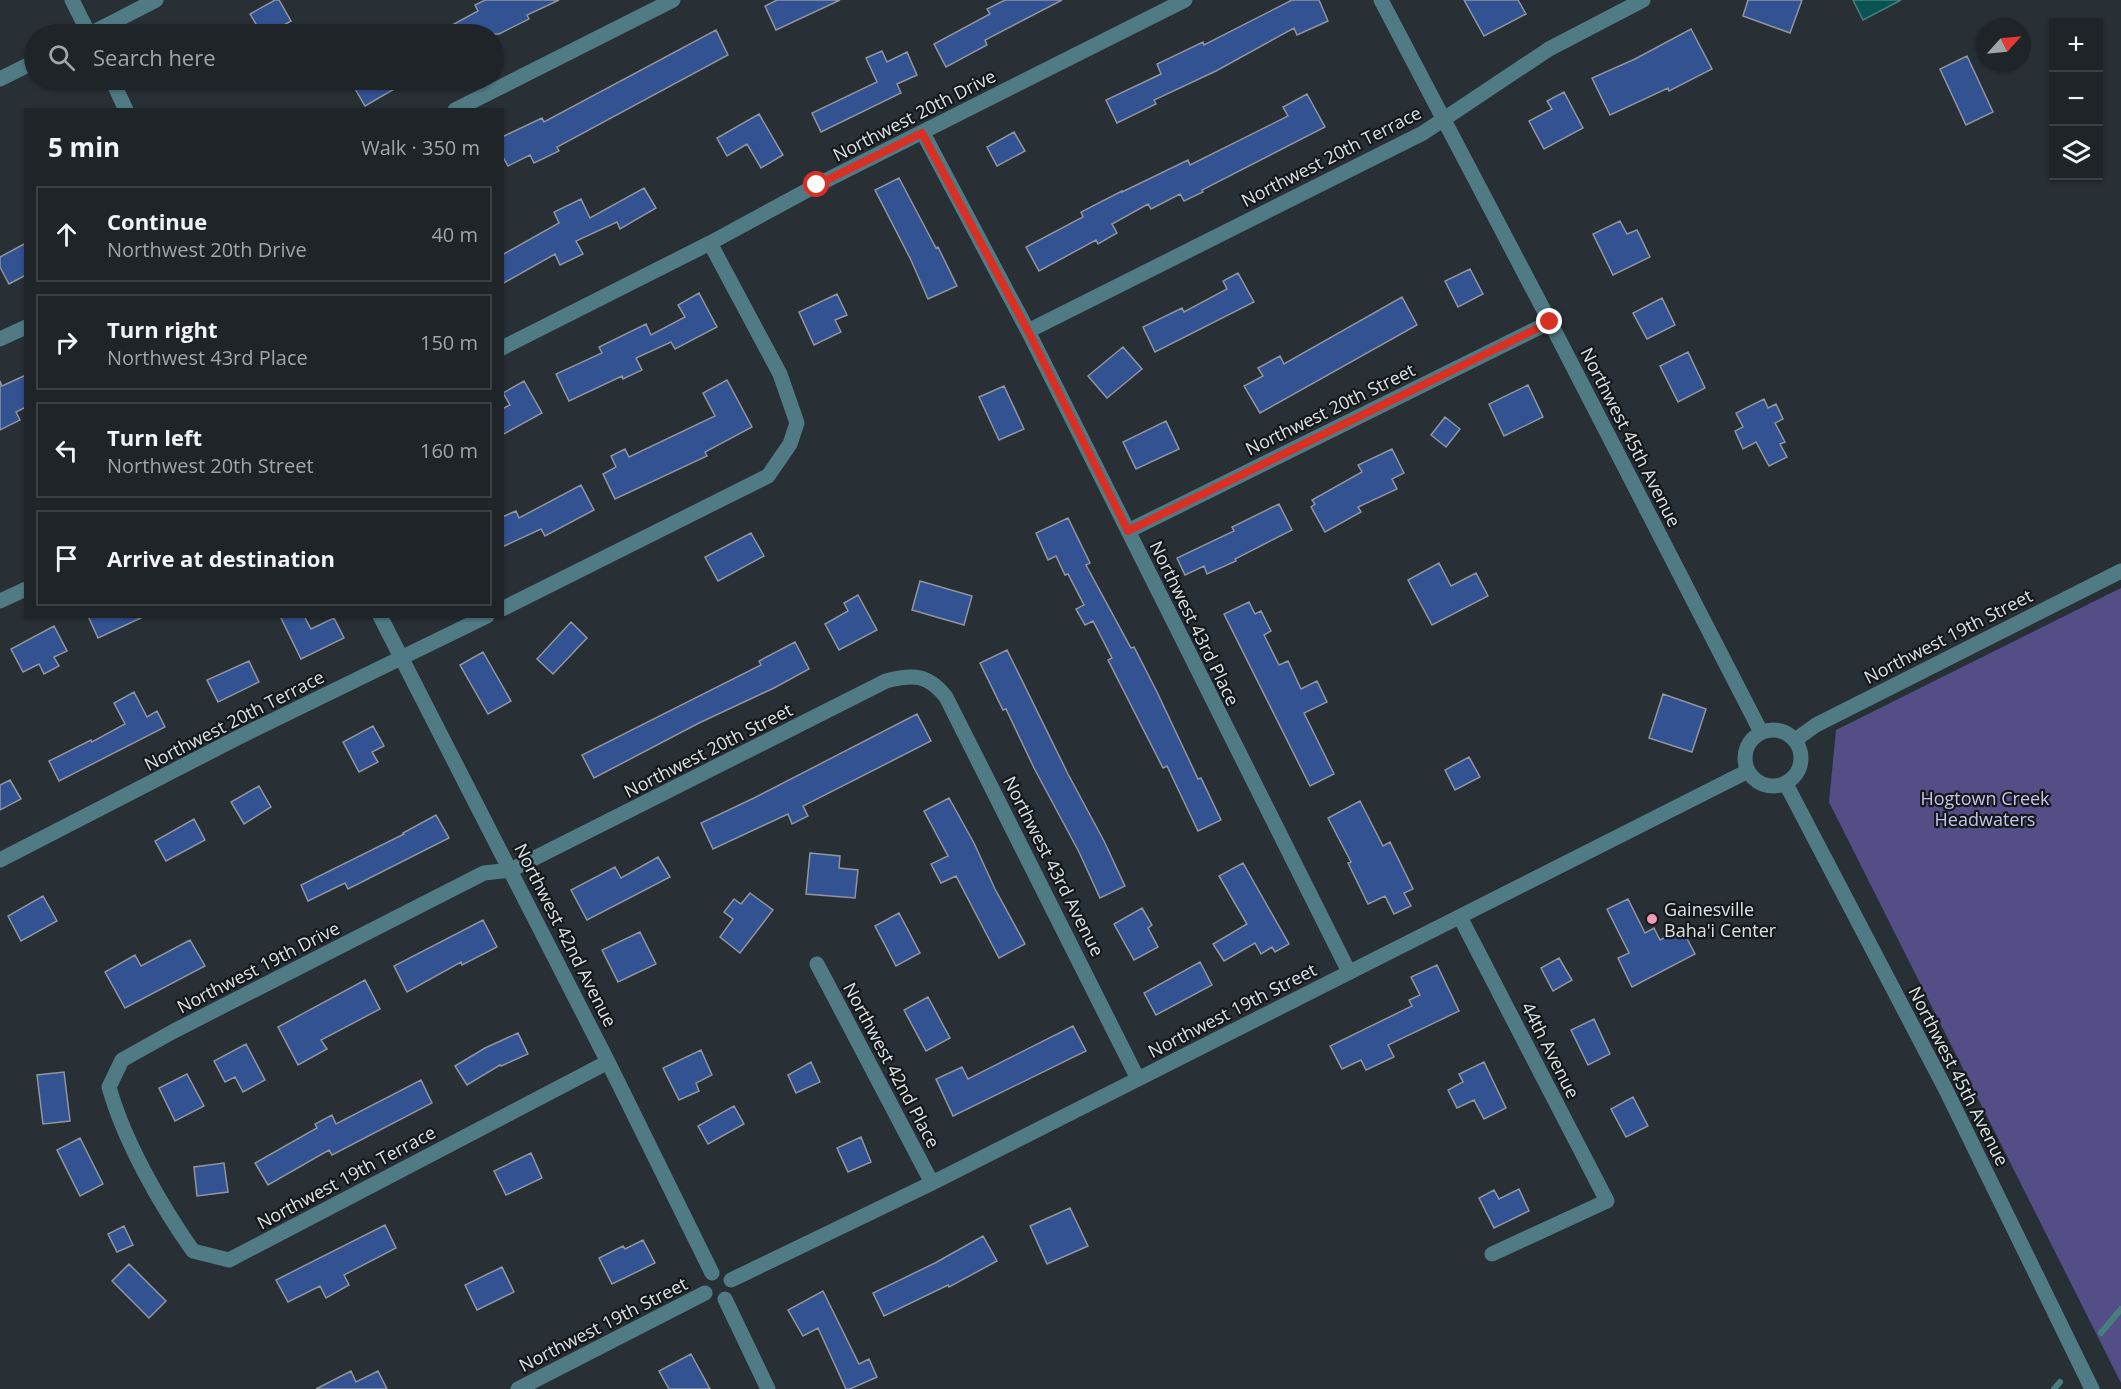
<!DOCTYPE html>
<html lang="en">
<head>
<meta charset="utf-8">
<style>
	body { margin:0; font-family:"Open Sans",sans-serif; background:#2b3034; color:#f1f3f6 }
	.controls { position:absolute; right:18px; top:18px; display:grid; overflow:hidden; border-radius:0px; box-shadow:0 2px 4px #0004 }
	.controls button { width:54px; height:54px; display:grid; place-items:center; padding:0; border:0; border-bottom:2px solid #3c4145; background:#1e2428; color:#f1f3f6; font:30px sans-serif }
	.compass { position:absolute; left:1977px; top:18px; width:54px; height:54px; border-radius:50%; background:#1e2428; box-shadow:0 2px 4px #0004; rotate:63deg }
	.stop { position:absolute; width:18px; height:18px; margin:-14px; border:4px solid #d93025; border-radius:50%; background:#fff }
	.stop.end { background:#d93025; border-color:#fff; box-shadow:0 2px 6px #0008 }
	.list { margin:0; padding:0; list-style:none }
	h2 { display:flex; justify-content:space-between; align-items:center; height:78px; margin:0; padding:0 24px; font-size:26px }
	h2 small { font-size:20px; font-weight:400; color:#a1a4a8 }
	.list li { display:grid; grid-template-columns:39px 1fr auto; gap:18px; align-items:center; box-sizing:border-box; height:96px; margin:0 12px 12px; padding:0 12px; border:2px solid #3c4145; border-radius:0px }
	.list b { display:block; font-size:22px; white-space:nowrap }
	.list p { margin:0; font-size:20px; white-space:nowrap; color:#a1a4a8 }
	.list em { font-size:20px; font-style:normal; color:#a1a4a8 }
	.icon { flex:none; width:33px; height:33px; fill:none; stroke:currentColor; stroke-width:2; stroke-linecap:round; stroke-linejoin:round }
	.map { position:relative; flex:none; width:2121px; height:1389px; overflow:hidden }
	.search { position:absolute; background:#1e2428; box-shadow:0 2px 4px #0004; left:24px; top:24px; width:480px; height:66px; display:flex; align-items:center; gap:15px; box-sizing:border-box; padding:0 21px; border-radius:33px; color:#a1a4a8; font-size:22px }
	.panel { position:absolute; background:#1e2428; box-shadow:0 2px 4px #0004; left:24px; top:108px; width:480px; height:510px; border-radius:0px }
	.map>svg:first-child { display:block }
	.green { fill:#534e85 }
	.water { fill:#085452; stroke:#487f7e; stroke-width:1.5 }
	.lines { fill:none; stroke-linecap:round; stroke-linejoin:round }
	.stream { stroke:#487f7e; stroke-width:6 }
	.building { fill:#335292; stroke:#90959f; stroke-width:1.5 }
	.minor { stroke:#507b85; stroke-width:15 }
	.route { stroke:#d93025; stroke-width:8 }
	.poi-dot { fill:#f09ab7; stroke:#14181a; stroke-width:2 }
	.labels { text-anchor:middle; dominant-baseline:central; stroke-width:4.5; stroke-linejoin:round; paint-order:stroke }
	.street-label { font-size:18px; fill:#dce2e6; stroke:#14181a }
	.park-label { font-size:18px; fill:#c6c5ee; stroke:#14181a }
	.poi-label { font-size:18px; fill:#dce2e6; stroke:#14181a; text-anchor:start }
</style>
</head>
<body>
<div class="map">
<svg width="2121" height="1389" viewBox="0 0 2121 1389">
	<rect width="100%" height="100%" fill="#283036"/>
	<path class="green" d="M2121,588V1383L1829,802L1836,730Z"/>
	<path class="water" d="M1853,0H1901L1863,20Z"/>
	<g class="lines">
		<path class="stream" d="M2101,1333L2121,1309
			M2054,1389L2060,1382"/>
	</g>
	<path class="building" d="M275,0H279L291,21L279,28L283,34H262L250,14Z
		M485,0H559L527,15L529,19L499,34H436L478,11L475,5Z
		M777,0H840L776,30L765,6Z
		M1005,0H1062L985,40L987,45L946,67L934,44L990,14L987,9Z
		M1292,0H1319L1328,21L1297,35L1294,28L1216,71L1154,100L1156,104L1117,123L1106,100L1161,74L1157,64L1203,42L1204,45Z
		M1464,0H1518L1526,14L1484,36Z
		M1748,0H1802L1790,33L1743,16Z
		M1691,29L1712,69L1669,91L1668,88L1610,115L1592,78L1635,59Z
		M716,30L728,55L557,147L559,151L534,163L530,155L508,166L502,155V137L542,118L544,122Z
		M882,51L887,62L907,52L917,75L897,84L901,93L821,132L812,113L877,82L866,58Z
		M1967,56L1993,112L1966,125L1940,69Z
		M350,80H410L365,106Z
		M1564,92L1583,128L1544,149L1529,121L1552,109L1547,101Z
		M1307,94L1325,127L1202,190L1203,192L1184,201L1180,194L1151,209L1148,204L1112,224L1117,233L1098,244L1096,240L1039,271L1026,247L1083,217L1081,212L1122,191V192L1188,160L1190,165L1288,116L1283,107Z
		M759,114L783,155L761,168L747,144L727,156L717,138Z
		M1014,132L1025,151L997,166L987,147Z
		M899,178L936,248L938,247L957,286L928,299L911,260L875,190Z
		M644,188L656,208L620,229L617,222L576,241L583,254L560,265L555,254L502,284V255L559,223L554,212L581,199L590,218Z
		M1620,221L1627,234L1637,230L1650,257L1613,275L1593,234Z
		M26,243V275L9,284L0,267V257Z
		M1470,269L1483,294L1458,307L1445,281Z
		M1238,273L1254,302L1155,352L1143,327L1182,308L1184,312L1227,289L1223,281Z
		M699,293L717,327L675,349L671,342L636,358L642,370L623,379L622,376L569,401L556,374L602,353L599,347L646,324L651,335L685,317L678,305Z
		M837,294L847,315L835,320L841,332L814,345L799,312Z
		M1402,297L1417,325L1260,413L1244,386L1263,376L1258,368L1280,356L1284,364Z
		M1662,298L1675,325L1647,339L1633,313Z
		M1123,347L1142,369L1107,398L1088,376Z
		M1688,352L1705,388L1678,402L1660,366Z
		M26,375V407L16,412L20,420L0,430V381L2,386Z
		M727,380L752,427L705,452L707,456L615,499L603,474L616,467L611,456L625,449L629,457L715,416L703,393Z
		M524,381L542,413L502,435V409L510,405L503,393Z
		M1528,385L1543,417L1504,436L1489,404Z
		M1004,386L1024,429L999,440L979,397Z
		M1764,399L1768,408L1776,404L1783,419L1775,423L1785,442L1780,444L1787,457L1769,466L1756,442L1743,449L1735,431L1743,427L1736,413Z
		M1445,417L1460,429L1446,447L1431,435Z
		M1166,421L1179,449L1136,469L1123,442Z
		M1392,449L1404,473L1392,479L1397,489L1358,507L1361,512L1325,532L1311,507L1315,504L1312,500L1362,472L1358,465Z
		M581,485L594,510L545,536L541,529L502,547V517L516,511L519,518Z
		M1279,504L1292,530L1235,559L1236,561L1207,574L1204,566L1185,575L1177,558L1234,531L1232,527Z
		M1068,518L1090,563L1086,565L1131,648L1134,647L1157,692L1198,779L1201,778L1221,820L1198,831L1167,766L1163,768L1108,660L1112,658L1093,621L1085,625L1076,609L1084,605L1068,574L1065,575L1056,556L1048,560L1036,533Z
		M751,533L764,556L718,581L705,557Z
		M1439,563L1451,586L1476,573L1488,596L1432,625L1408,580Z
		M920,581L972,596L964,625L912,610Z
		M858,595L877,630L839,650L825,624L848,611L844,603Z
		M1249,602L1255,614L1261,611L1271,631L1264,635L1279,665L1288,661L1301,689L1317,681L1327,702L1304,713L1334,774L1310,786L1224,614Z
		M88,616H145L98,638Z
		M280,616H304L311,629L334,618L344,638L301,659Z
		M571,622L587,638L553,674L537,659Z
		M54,626L67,651L54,657L59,666L44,674L39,664L23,672L11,649Z
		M795,642L809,669L774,688L699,723L594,778L582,755L761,665L759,661Z
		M1007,650L1068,774L1104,841L1125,886L1100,898L1079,852L1034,768L1006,709L1003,710L980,663Z
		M483,652L511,701L488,714L460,665Z
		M249,661L259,682L218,702L207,680Z
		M134,692L147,717L157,711L165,727L59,781L49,761L91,740L92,742L125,724L114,703Z
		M1663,694L1706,709L1692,752L1649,738Z
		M917,714L931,741L803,806L808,816L792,824L788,814L713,849L701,823L754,798Z
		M373,726L384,746L372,752L378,762L359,772L343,742Z
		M1469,757L1480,777L1455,790L1445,770Z
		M10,780L21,799L0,810V785Z
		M259,786L271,807L244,824L231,802Z
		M949,798L974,843L995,889L1025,944L999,958L956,876L941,883L931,864L948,856L924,811Z
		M1360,801L1383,846L1390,842L1413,889L1404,893L1411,906L1394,914L1385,896L1368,904L1348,863L1351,862L1328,818Z
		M436,815L449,838L348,889L345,883L308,901L301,885L404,834L403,833Z
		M194,819L205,840L166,861L155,841Z
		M810,853L840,856L839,868L858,870L855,898L806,894Z
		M658,857L670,877L587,920L571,890L615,867L621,878Z
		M1243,863L1289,944L1275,952L1272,947L1261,954L1255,943L1224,961L1213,944L1247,924L1219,876Z
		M750,893L773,910L740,953L720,937L733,919L724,912L734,899L741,904Z
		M43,896L57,921L21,941L8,916Z
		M1628,899L1645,933L1654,928L1660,940L1682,929L1695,954L1632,987L1618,958L1629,953L1607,909Z
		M1142,908L1152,925L1148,928L1158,947L1134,960L1114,924Z
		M899,913L920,953L896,966L875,926Z
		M483,920L497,947L462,965L461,962L407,992L394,966Z
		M640,932L656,964L618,982L602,950Z
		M190,940L205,966L125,1008L105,972L135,955L141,966Z
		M1559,958L1572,980L1553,991L1541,968Z
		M1200,962L1212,985L1156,1015L1144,993Z
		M1437,965L1459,1011L1388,1045L1394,1057L1366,1070L1361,1060L1342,1069L1330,1046L1412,1006L1409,1000L1420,995L1411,977Z
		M365,980L380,1009L321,1040L327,1049L298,1065L278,1027Z
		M928,997L950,1038L926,1051L904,1010Z
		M1594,1019L1610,1054L1588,1065L1571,1030Z
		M1073,1026L1086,1051L953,1116L936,1079L962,1067L968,1079Z
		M518,1033L528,1054L501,1066L500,1065L467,1085L455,1066L485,1048Z
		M246,1044L265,1080L243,1092L235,1077L225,1082L214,1061Z
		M701,1050L712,1075L696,1083L699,1091L679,1100L663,1068Z
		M811,1062L820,1082L796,1093L788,1075Z
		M1484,1062L1506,1108L1484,1119L1474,1100L1457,1108L1448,1090L1463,1082L1459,1074Z
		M64,1072L70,1121L43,1124L37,1075Z
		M187,1074L204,1106L175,1121L159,1088Z
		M421,1080L432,1103L332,1155L329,1150L268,1185L255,1163L317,1128L315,1124L332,1115L336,1124Z
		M1633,1097L1648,1126L1626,1137L1611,1109Z
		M734,1106L744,1124L708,1144L698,1126Z
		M861,1137L871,1162L848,1172L837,1148Z
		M80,1138L103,1184L80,1196L57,1150Z
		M531,1153L542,1178L506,1195L494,1171Z
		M224,1163L228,1192L197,1196L194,1167Z
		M1519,1189L1529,1211L1494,1228L1479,1198L1494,1190L1499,1199Z
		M1070,1208L1088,1246L1047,1264L1030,1226Z
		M385,1225L396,1248L344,1275L349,1285L326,1298L320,1286L288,1302L276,1280Z
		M124,1226L133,1245L117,1252L108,1234Z
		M983,1236L997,1261L949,1287L948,1285L884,1316L873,1293L935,1263Z
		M643,1240L655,1263L612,1284L599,1258L623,1246L625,1249Z
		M129,1264L166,1301L149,1318L112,1281Z
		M502,1267L514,1292L477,1310L465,1285Z
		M823,1291L859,1364L869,1359L877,1377L850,1389H846L818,1328L803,1336L788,1310Z
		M691,1354L710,1389H669L659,1371Z
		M351,1371L356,1382L378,1371L387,1389H316Z"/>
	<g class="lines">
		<path class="minor" d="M72,0L89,34
			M1381,0L1550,322L1761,732
			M90,34L156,0
			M0,79L34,62
			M112,80L126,110
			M455,110L673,0
			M923,133L1028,331L1349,972
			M1028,331L1423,133L1549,49L1643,0
			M0,339L26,327
			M502,348L710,243L817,185L1185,0
			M1128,531L1550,322
			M0,601L26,589
			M502,609L768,476L790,444L797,423L780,374L710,243
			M380,616L608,1062L712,1273
			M1745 758a28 28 0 1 1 56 0a28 28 0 1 1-56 0Z
			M1795,740L1816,725L2121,571
			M1786,784L1946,1090L2092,1389
			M0,860L241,736L487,616
			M1460,917L1607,1201L1492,1254
			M817,964L932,1183
			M608,1062L229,1260L193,1251C161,1206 124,1141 109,1087L122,1060L174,1031L484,873L511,870L886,681C913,674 928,674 946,697L1138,1079
			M731,1280L932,1183L1748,771
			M725,1299L768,1389
			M518,1389L705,1293"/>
	</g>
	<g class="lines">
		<path class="route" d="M817,185L922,133L1028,331L1128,531L1550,322"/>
	</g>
	<circle class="poi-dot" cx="1652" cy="919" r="6"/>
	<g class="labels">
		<g class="street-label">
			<text transform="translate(914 115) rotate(-27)">Northwest 20th Drive</text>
			<text transform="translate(1331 156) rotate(-27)">Northwest 20th Terrace</text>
			<text transform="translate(1330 409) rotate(-26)">Northwest 20th Street</text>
			<text transform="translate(1631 437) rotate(63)">Northwest 45th Avenue</text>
			<text transform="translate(1195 623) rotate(64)">Northwest 43rd Place</text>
			<text transform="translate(1948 636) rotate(-27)">Northwest 19th Street</text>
			<text transform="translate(234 720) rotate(-27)">Northwest 20th Terrace</text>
			<text transform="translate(708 750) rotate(-27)">Northwest 20th Street</text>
			<text transform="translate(1054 866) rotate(63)">Northwest 43rd Avenue</text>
			<text transform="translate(566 935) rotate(63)">Northwest 42nd Avenue</text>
			<text transform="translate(258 967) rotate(-27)">Northwest 19th Drive</text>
			<text transform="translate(1232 1010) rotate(-27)">Northwest 19th Street</text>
			<text transform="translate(1551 1050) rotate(63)">44th Avenue</text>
			<text transform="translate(892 1065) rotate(62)">Northwest 42nd Place</text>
			<text transform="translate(1959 1076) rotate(63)">Northwest 45th Avenue</text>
			<text transform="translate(346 1177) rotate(-28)">Northwest 19th Terrace</text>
			<text transform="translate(603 1324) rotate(-27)">Northwest 19th Street</text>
		</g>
		<g class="park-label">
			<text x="1985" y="798">Hogtown Creek<tspan x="1985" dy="21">Headwaters</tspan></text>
		</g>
		<g class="poi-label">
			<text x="1664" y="909">Gainesville<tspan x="1664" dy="21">Baha'i Center</tspan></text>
		</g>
	</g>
</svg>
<div class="controls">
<button>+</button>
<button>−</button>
<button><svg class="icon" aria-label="layers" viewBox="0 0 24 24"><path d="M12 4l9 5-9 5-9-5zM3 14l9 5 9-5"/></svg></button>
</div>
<svg class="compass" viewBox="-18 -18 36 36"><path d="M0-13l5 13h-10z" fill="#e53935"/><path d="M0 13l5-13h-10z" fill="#a1a4a8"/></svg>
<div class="stop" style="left:817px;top:185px"></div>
<div class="stop end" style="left:1550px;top:322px"></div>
<div class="search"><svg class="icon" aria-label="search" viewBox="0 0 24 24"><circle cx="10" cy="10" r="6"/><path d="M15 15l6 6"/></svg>Search here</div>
<section class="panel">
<h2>5 min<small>Walk · 350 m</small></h2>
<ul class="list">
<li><svg class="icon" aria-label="ahead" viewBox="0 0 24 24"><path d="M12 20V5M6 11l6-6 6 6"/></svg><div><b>Continue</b><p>Northwest 20th Drive</p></div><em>40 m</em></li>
<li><svg class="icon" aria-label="right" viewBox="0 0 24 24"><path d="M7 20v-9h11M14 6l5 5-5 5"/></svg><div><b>Turn right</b><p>Northwest 43rd Place</p></div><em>150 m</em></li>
<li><svg class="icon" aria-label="left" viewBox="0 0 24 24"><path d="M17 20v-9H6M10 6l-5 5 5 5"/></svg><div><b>Turn left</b><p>Northwest 20th Street</p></div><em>160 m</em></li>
<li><svg class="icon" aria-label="arrive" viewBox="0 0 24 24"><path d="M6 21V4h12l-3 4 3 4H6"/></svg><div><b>Arrive at destination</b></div></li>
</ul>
</section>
</div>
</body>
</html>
